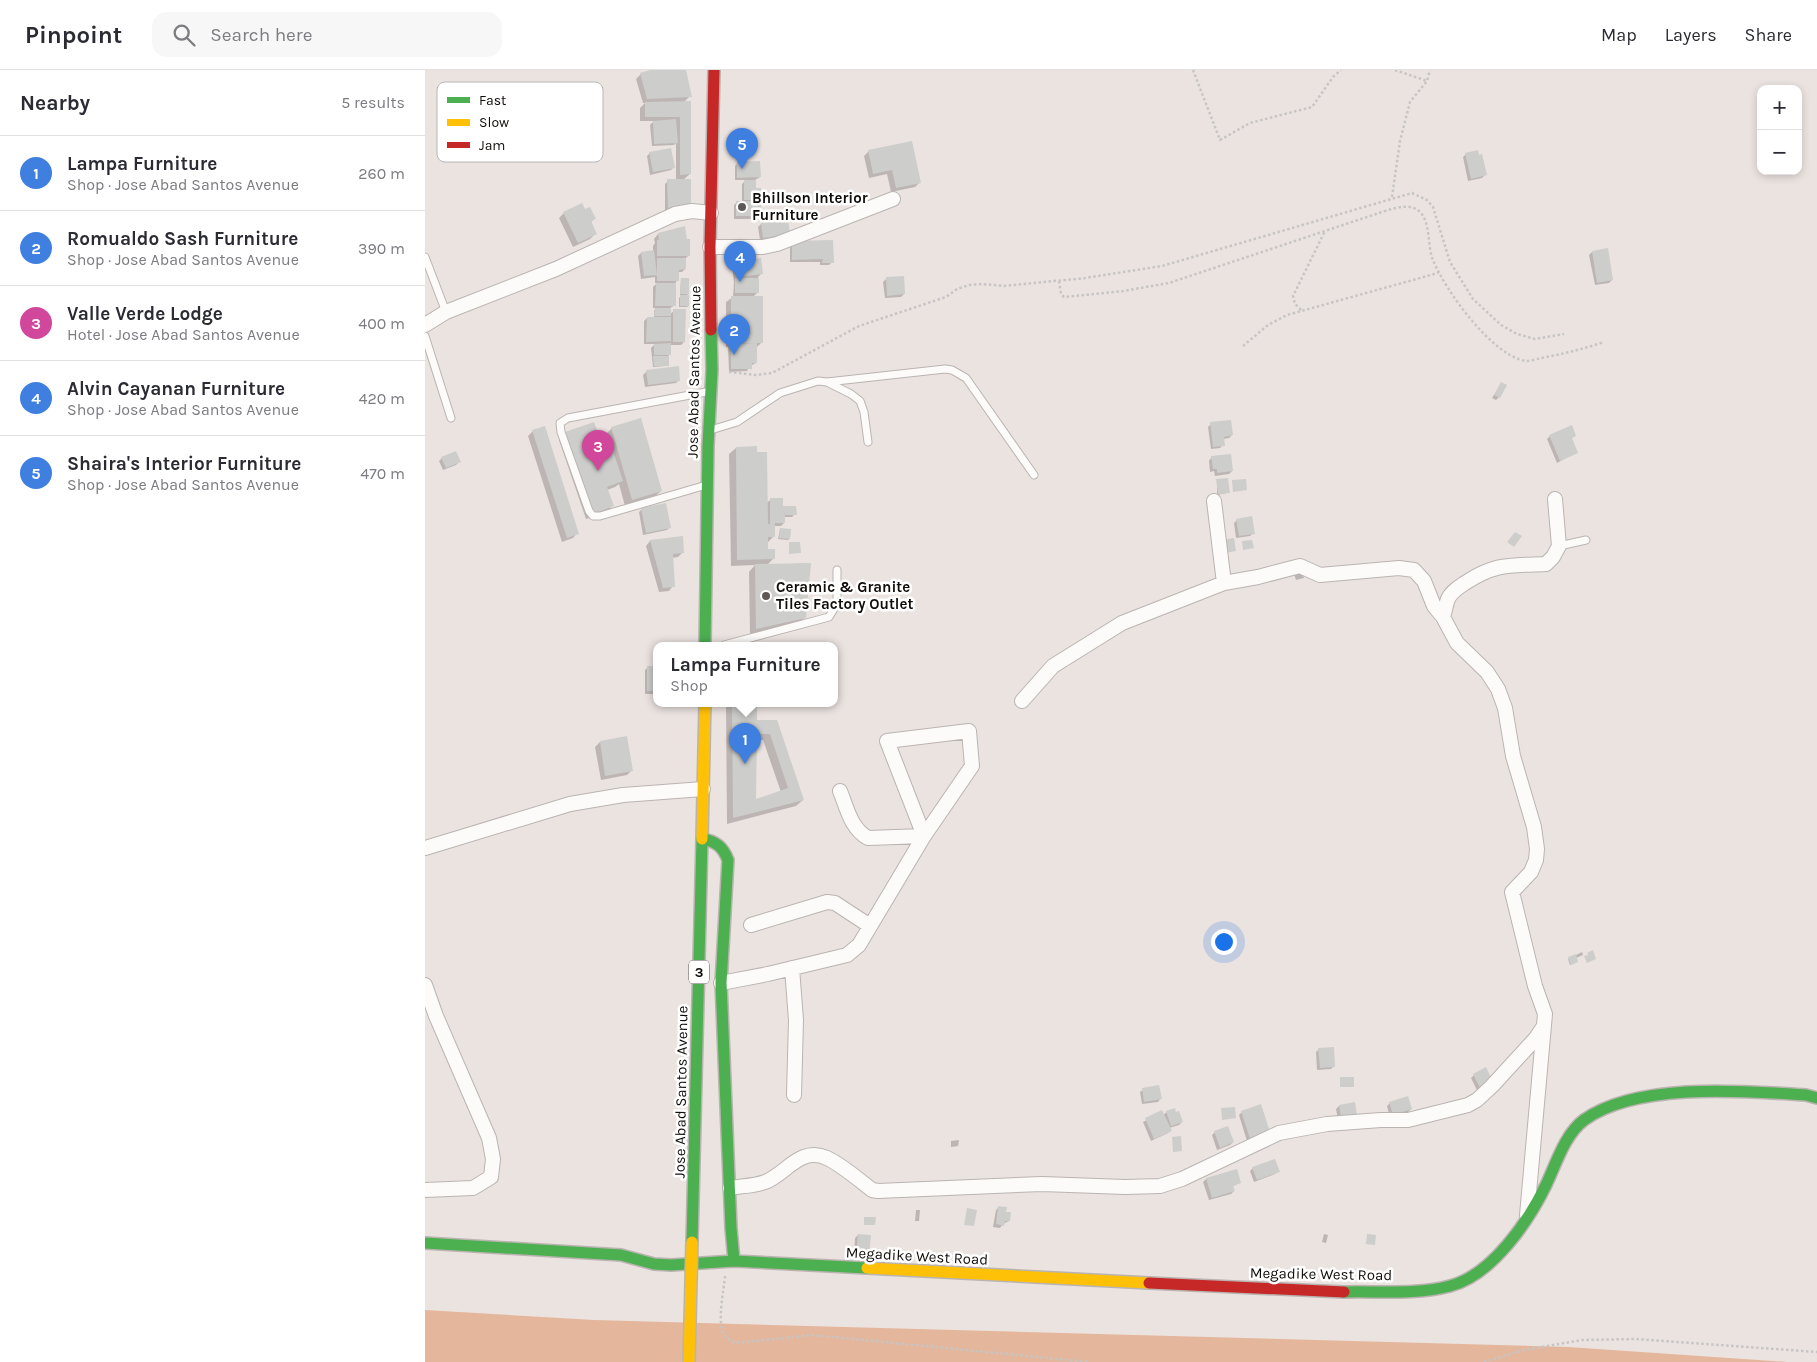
<!DOCTYPE html>
<meta charset="utf-8">
<style>
:root{--surface:#fff;--page:#f7f7f7;--text:#2b2b33;--muted:#7c7c81;--line:#e1e1e2;--accent:#111827}
body{margin:0;font-family:Karla,sans-serif;background:var(--page);color:var(--text)}
.controls{position:absolute;right:15px;top:15px;display:grid;overflow:hidden;border-radius:10px;box-shadow:0 2px 8px #0003}
.controls button{width:45px;height:45px;display:grid;place-items:center;padding:0;border:0;border-bottom:1px solid var(--line);background:var(--surface);color:var(--text);font:25px sans-serif}
.you{position:absolute;left:798px;top:871px;width:18px;height:18px;margin:-12px;border:4px solid #fff;border-radius:50%;background:#1a73e8;box-shadow:0 0 0 8px #1a73e833}
.badge{display:grid;place-items:center;width:32px;height:32px;border-radius:50%;background:var(--accent);color:#fff;font-size:16px;font-weight:700}
.pin{position:absolute;translate:-50% -41px;filter:drop-shadow(0 1px 2px #0008)}
.pin::after{content:'';position:absolute;top:26px;width:18px;height:15px;background:inherit;clip-path:polygon(0 0,100% 0,50% 100%)}
.popup{position:absolute;left:228px;top:572px;width:185px;height:65px;box-sizing:border-box;display:grid;place-content:center;border-radius:10px;background:var(--surface);filter:drop-shadow(0 1px 4px #0005);font-size:16px;white-space:nowrap;color:var(--muted)}
.popup b{font-size:19px;color:var(--text)}
.popup::after{content:'';position:absolute;left:50%;top:100%;margin-left:-10px;border:10px solid transparent;border-top-color:var(--surface)}
.list{margin:0;padding:0;list-style:none}
h2{display:flex;justify-content:space-between;align-items:center;height:65px;margin:0;padding:0 20px;font-size:21px}
h2 small{font-size:16px;font-weight:400;color:var(--muted)}
.list li{display:grid;grid-template-columns:32px 1fr auto;gap:15px;align-items:center;box-sizing:border-box;height:75px;padding:0 20px;border-top:1px solid var(--line)}
.list b{display:block;font-size:19px;white-space:nowrap}
.list p{margin:0;font-size:16px;white-space:nowrap;color:var(--muted)}
.list em{font-size:16px;font-style:normal;color:var(--muted)}
.icon{flex:none;width:28px;height:28px;fill:none;stroke:currentColor;stroke-width:2;stroke-linecap:round;stroke-linejoin:round}
.map{position:relative;flex:none;width:1392px;height:1292px;overflow:hidden}
header{display:flex;align-items:center;gap:30px;box-sizing:border-box;height:70px;padding:0 25px;background:var(--surface);border-bottom:1px solid var(--line)}
header strong{font-size:24px}
nav{display:flex;gap:28px;margin-inline-start:auto;font-size:18px}
.search{width:350px;height:45px;background:var(--page);display:flex;align-items:center;gap:12px;box-sizing:border-box;padding:0 18px;border-radius:15px;color:var(--muted);font-size:19px}
main{display:flex}
aside{flex:1;background:var(--surface)}
.map>svg:first-child{display:block}
.water{fill:#e4b69c}
.shadow{fill:#0003;fill-rule:evenodd}
.building{fill:#cdcdcb;fill-rule:evenodd}
.lines{fill:none;stroke-linecap:round;stroke-linejoin:round}
.lane-casing{stroke:#bab4b1;stroke-width:9}
.street-casing{stroke:#bab4b1;stroke-width:16}
.fast-casing{stroke:#bab4b1;stroke-width:14}
.slow-casing{stroke:#bab4b1;stroke-width:14}
.jam-casing{stroke:#bab4b1;stroke-width:14}
.path{stroke:#c7c5c4;stroke-width:2.5;stroke-dasharray:2.5 2.5;stroke-linecap:butt}
.lane{stroke:#fcfbfa;stroke-width:7}
.street{stroke:#fcfbfa;stroke-width:14}
.fast{stroke:#4caf50;stroke-width:11}
.slow{stroke:#ffc107;stroke-width:11}
.jam{stroke:#c62828;stroke-width:11}
.slow-bridge-casing{stroke:#bab4b1;stroke-width:14;stroke-linecap:butt}
.slow-bridge{stroke:#ffc107;stroke-width:11}
.poi-dot{fill:#5d5755;stroke:#fff;stroke-width:2}
.labels{text-anchor:middle;dominant-baseline:central;stroke-width:5;stroke-linejoin:round;paint-order:stroke}
.shield{fill:#fff;stroke:#585554;stroke-width:1}
.shield-label{font-size:14px;font-weight:bold;fill:#100c0a}
.poi-label{font-size:15px;font-weight:bold;fill:#100c0a;stroke:#fff;text-anchor:start}
.street-label{font-size:15px;fill:#100c0a;stroke:#fff}
.key{fill:#fff;stroke:#b7b6b6;stroke-width:1}
.key-label{font-size:14px;fill:#100c0a}
</style>
<header>
<strong>Pinpoint</strong>
<div class="search"><svg class="icon" aria-label="search" viewBox="0 0 24 24"><circle cx="10" cy="10" r="6"/><path d="M15 15l6 6"/></svg>Search here</div>
<nav><a>Map</a><a>Layers</a><a>Share</a></nav>
</header>
<main>
<aside>
<h2>Nearby<small>5 results</small></h2>
<ul class="list">
<li><span class="badge" style="background:#3f7fe0">1</span><div><b>Lampa Furniture</b><p>Shop · Jose Abad Santos Avenue</p></div><em>260 m</em></li>
<li><span class="badge" style="background:#3f7fe0">2</span><div><b>Romualdo Sash Furniture</b><p>Shop · Jose Abad Santos Avenue</p></div><em>390 m</em></li>
<li><span class="badge" style="background:#d1479c">3</span><div><b>Valle Verde Lodge</b><p>Hotel · Jose Abad Santos Avenue</p></div><em>400 m</em></li>
<li><span class="badge" style="background:#3f7fe0">4</span><div><b>Alvin Cayanan Furniture</b><p>Shop · Jose Abad Santos Avenue</p></div><em>420 m</em></li>
<li><span class="badge" style="background:#3f7fe0">5</span><div><b>Shaira's Interior Furniture</b><p>Shop · Jose Abad Santos Avenue</p></div><em>470 m</em></li>
</ul>
</aside>
<div class="map">
<svg width="1392" height="1292" viewBox="0 0 1392 1292">
<rect width="100%" height="100%" fill="#ebe3e0"/>
<path class="water" d="M0 1240 169 1250 1143 1277 1363 1292H0Z"/>
<path class="shadow" d="M229 0H260L265 26 259 32 265 104 258 110 262 142H240V114L243 111 251 110V73L249 75 227 76 225 55 229 51H215V38L220 33H218L211 9 216 4Z
M444 81 495 112 490 117 466 122 462 104 444 108 439 86Z
M225 83 249 97 246 100 225 105 222 86Z
M1041 84 1053 87 1060 105 1057 108 1043 111 1038 87Z
M313 93 335 107 330 110V119L334 125 330 128 327 132 335 146 332 149H309V135L312 132H317V114L321 110H310V96Z
M139 143 170 148 165 153 170 164 165 169 148 177 134 148Z
M336 154 360 166 335 170 333 157Z
M233 164 264 185 260 189V199L257 202H253V210L250 213V235L245 238 244 245 249 241 259 272 256 275H245V284L242 287 241 296 228 297 226 278 230 274H219V251L222 248H229V241L231 238H228V217L232 213H230V207L216 209 213 186 216 183 228 181V176L230 173 229 169Z
M368 172 407 192 404 195H395V192H365V175Z
M1167 182 1187 210 1184 213 1170 215 1164 185Z
M302 183 316 189 312 193 336 204 333 207V222L328 227 337 272 332 277 331 293 325 296 322 301 304 302 303 277H301V232L308 227 309 212 307 196 312 191 303 192Z
M256 209 263 224 260 227 263 236 262 237H254V228L257 225H255Z
M461 209 479 224 476 227 460 228 458 212Z
M221 302 254 310 251 313 220 317 218 305Z
M1076 314 1074 327 1071 330 1067 328Z
M786 354 807 365 804 368 798 369V375L795 378 786 379 783 357Z
M187 358 236 421 229 427 200 436 194 414 190 417 182 420 187 436 181 443 161 449 134 370 141 364 171 360 166 365 173 387 185 383 180 365Z
M108 361 152 463 148 468 137 472 103 366Z
M1150 365 1146 369 1152 382 1132 393 1122 369 1125 366Z
M311 378 341 434 346 429 356 438 370 444 367 447H359V453L356 456H349V466L342 473V480L349 488 342 495 380 547 373 554 325 564 324 502 330 495 306 496 304 384Z
M17 388 34 392 31 395 18 400 14 391Z
M786 388 807 401 804 404 790 406 789 401 785 402 784 391Z
M792 410 803 422 802 423 792 425Z
M217 439 245 457 242 460 218 465 214 442Z
M812 450 828 463 825 466 811 468 809 453Z
M355 459 364 469 363 470 353 469Z
M225 471 257 483 253 487 247 488 248 516 244 521 234 522 221 476Z
M877 501 879 508 871 510 869 504Z
M223 597H231V624H220V600Z
M301 633H331L330 651H352L378 730 371 736 302 754ZM330 670H338L356 722 329 730Z
M175 672 206 701 202 705 176 710 170 677Z
M1157 882 1158 885 1151 888 1152 892 1145 895 1143 889Z
M894 979 909 996 906 999 892 1000 891 982Z
M1049 1005 1067 1013 1053 1022 1046 1008Z
M718 1020 735 1029 733 1032 717 1034 715 1022Z
M965 1033 986 1039 983 1042 965 1048 962 1036Z
M929 1034 913 1050 911 1039 914 1036Z
M737 1042 738 1045 742 1042 757 1052 754 1055 744 1058 746 1060 743 1063 726 1071 718 1052Z
M817 1042 844 1062 822 1071 814 1045Z
M790 1062 808 1072 805 1075 792 1080 787 1065Z
M534 1070 533 1076 526 1077V1071Z
M828 1098 853 1101 850 1104 829 1112 825 1101Z
M811 1100 814 1113 807 1117 809 1121 806 1124 784 1130 778 1112 781 1109Z
M574 1137 580 1143 584 1151 578 1154 575 1158 568 1157 571 1140Z
M491 1140H495L494 1151H490Z
M899 1164 903 1165 901 1173 897 1172Z
M433 1165 442 1185 439 1188 429 1187 430 1168Z"/>
<path class="building" d="M225 0H261L267 27 222 29 215 3Z
M266 31V104L255 105V47H220V32Z
M251 49 253 73 229 74 228 51Z
M487 71 496 113 471 118 467 100 448 104 443 80Z
M246 78 250 98 228 102 224 82Z
M1053 80 1054 85 1057 84 1062 105 1046 109 1040 83Z
M335 91 336 107 312 108V92Z
M242 109H266V139L243 140Z
M319 110H331V118H336V125H331V130H319Z
M311 131H336V146H311Z
M157 133 160 139 165 137 171 149 166 151 172 164 153 173 138 142Z
M363 149 365 164 338 168 336 153Z
M260 156 262 169H265V186H232V170H234L233 163Z
M408 170 409 193H397L398 189 367 190V171Z
M1183 178 1188 210 1172 213 1167 181Z
M316 179 317 190 304 192 302 181Z
M229 180 232 205 219 206 216 182Z
M232 188H261V199L254 200V211H232Z
M336 188 338 204 311 207 309 192Z
M479 206 480 224 462 226 461 207Z
M256 208H264V224H255Z
M310 208H334V223H310Z
M231 213H251V236H230Z
M255 225H264V236H255Z
M306 226H338V273H306Z
M230 238H246V246H229Z
M248 239H261L260 272H248Z
M222 247H246V271L221 272Z
M246 273V285H229V274Z
M332 273V293H327V299H306V274Z
M228 286H244V296H229Z
M254 296 255 311 223 315 221 300Z
M1076 312 1082 315 1075 328 1069 325Z
M216 348 237 421 207 430 186 357Z
M806 350 808 365 799 367 800 376 788 377 785 352Z
M169 352 172 360 166 363 174 386 188 381 198 411 182 417 189 436 168 444 140 362Z
M1147 355 1151 366 1147 368 1153 383 1135 391 1124 365Z
M120 356 154 464 142 468 107 360Z
M332 376V382H342L343 454H345V428H358V436H371L372 445H360V453H350V467H343V479H350V489L312 490 311 377Z
M31 381 36 392 21 398 16 387Z
M806 384 808 401 792 403V399H788L786 386Z
M803 408 805 423 793 424 791 409Z
M821 409 822 420 808 422 807 410Z
M241 433 246 458 221 463 216 438Z
M827 446 830 464 814 466 811 449Z
M355 458 366 459 365 469 354 468Z
M1090 462 1097 466 1089 477 1082 472Z
M258 466 259 483 248 484 250 517 238 518 225 470Z
M809 468 811 481 800 483 797 470Z
M827 470 829 478 818 480 817 471Z
M364 472H375L376 483 364 484Z
M386 493 381 548 331 559 330 494Z
M222 596H231V621H222Z
M307 633H332V650H352L379 730 308 748ZM332 664H345L363 718 331 729Z
M202 666 208 701 180 706 175 671Z
M1168 880 1171 889 1162 893 1159 886 1163 885 1162 883Z
M1151 884 1153 892 1146 895 1143 887Z
M909 977 910 997 895 998 893 978Z
M1061 997 1069 1014 1056 1020 1048 1004Z
M915 1007H929V1017H915Z
M734 1015 737 1029 719 1032 717 1018Z
M983 1026 987 1039 968 1045 964 1032Z
M930 1032 932 1045 916 1048 914 1035Z
M836 1034 845 1062 825 1069 816 1041Z
M810 1037 811 1048 797 1050 796 1038Z
M750 1038 751 1042 754 1041 758 1052 746 1056 741 1041Z
M737 1040 747 1061 729 1069 720 1048Z
M803 1056 809 1072 795 1078 789 1061Z
M756 1066 757 1081 748 1082 747 1067Z
M850 1089 855 1102 832 1110 827 1097Z
M812 1099 816 1113 808 1116 810 1121 787 1128 781 1108Z
M573 1136 582 1137 581 1142H586L585 1151H580L579 1156 571 1154Z
M542 1138 552 1140 549 1156 539 1155Z
M439 1147H451L450 1155H439Z
M433 1164 446 1165 444 1186 431 1185Z
M942 1164 951 1165 950 1175 941 1174Z"/>
<g class="lines">
<defs>
<path id="lane" d="M0 187 21 242
M0 266 26 348
M402 312 520 299 527 300 541 308 609 405
M289 359 312 352 355 323 393 311 402 312 426 324 435 331 439 342 443 372
M278 416 175 446H168L164 441 136 362 135 353 143 348 281 322
M1134 476 1161 470
M299 575 404 547 412 534V500"/>
<path id="street" d="M285 177H338L352 174 468 129
M0 255 21 242 131 199 250 144 267 141 286 143
M789 431 799 513
M1018 547C1020 541 1021 534 1023 529 1026 522 1034 517 1040 513 1072 492 1086 496 1121 494L1128 487 1134 476 1130 429
M597 631 628 596 697 553 799 513 833 507 875 496 895 505 974 498 989 500 999 511 1009 536 1018 547 1032 573 1062 602 1073 619 1080 638 1088 686 1109 757 1112 779 1111 790 1106 802 1087 822 1110 916 1120 944 1102 1145
M0 778 145 734 198 725 278 719
M326 855 402 832 410 833 445 856
M367 898 371 950 369 1025
M296 913 343 904 422 885 434 875 499 766 547 696 544 661 462 671 499 766 443 768C426 759 422 738 415 721
M0 915 11 946 64 1068 68 1089 66 1107 48 1118 0 1120
M305 1118C316 1116 329 1116 340 1112 361 1104 375 1076 402 1088 417 1095 434 1110 447 1120L453 1121 617 1114 700 1117 735 1116 757 1109 854 1063 902 1054 956 1050H983L1043 1035 1052 1030 1067 1016 1111 968 1119 956"/>
<path id="fast" d="M280 575 283 376 287 300 286 260
M277 769C291 771 298 777 303 790L296 913 306 1158 309 1191
M267 1172 277 769
M0 1173 196 1185 229 1194 246 1195 309 1191 442 1198
M919 1222C953 1221 991 1225 1025 1216 1067 1205 1103 1152 1121 1115 1131 1094 1140 1064 1159 1050 1212 1012 1319 1021 1381 1025L1392 1028"/>
<path id="slow" d="M277 769 280 633
M442 1198 724 1213"/>
<path id="jam" d="M286 260 285 177 289 0
M724 1213 919 1222"/>
</defs>
<use href="#lane" class="lane-casing"/>
<use href="#street" class="street-casing"/>
<use href="#fast" class="fast-casing"/>
<use href="#slow" class="slow-casing"/>
<use href="#jam" class="jam-casing"/>
<path class="path" d="M768 0 795 70 825 53 887 37 908 7 916 0
M970 0 1002 11
M967 127 975 71 985 32 1002 11 1005 0
M634 211 636 224 639 227 698 221 744 213 951 144C964 140 984 131 995 142 1006 153 1002 176 1008 190 1020 220 1067 286 1101 291 1106 291 1112 289 1116 288 1138 284 1158 279 1179 272
M876 240 870 234 868 226 900 161
M818 276 843 255 862 245 1013 203
M304 302 331 305 347 303 434 256 521 227 532 219 544 215 557 214 579 216 660 208 737 196 987 123 1002 130 1008 137 1025 192 1048 229 1076 255 1092 264 1110 269 1139 264
M300 1206C299 1220 291 1254 300 1266 302 1269 307 1271 310 1273L387 1265 664 1292
M1059 1292 1099 1280 1157 1270 1211 1269 1392 1282"/>
<use href="#lane" class="lane"/>
<use href="#street" class="street"/>
<use href="#fast" class="fast"/>
<use href="#slow" class="slow"/>
<use href="#jam" class="jam"/>
<defs>
<path id="slow-bridge" d="M264 1292 267 1172"/>
</defs>
<use href="#slow-bridge" class="slow-bridge-casing"/>
<use href="#slow-bridge" class="slow-bridge"/>
</g>
<g class="poi-dot">
<circle cx="317" cy="137" r="5"/>
<circle cx="341" cy="526" r="5"/>
</g>
<g class="labels">
<rect class="shield" x="264" y="890.5" width="20" height="23" rx="4"/>
<g class="shield-label">
<text x="274" y="902">3</text>
</g>
<g class="poi-label">
<text x="327" y="128">Bhillson Interior<tspan x="327" dy="17">Furniture</tspan></text>
<text x="351" y="517">Ceramic &amp; Granite<tspan x="351" dy="17">Tiles Factory Outlet</tspan></text>
</g>
<g class="street-label">
<text transform="translate(269 302) rotate(-89)">Jose Abad Santos Avenue</text>
<text transform="translate(256 1022) rotate(-89)">Jose Abad Santos Avenue</text>
<text transform="translate(492 1186) rotate(3)">Megadike West Road</text>
<text transform="translate(896 1204) rotate(1)">Megadike West Road</text>
</g>
</g>
<rect x="12" y="12" width="166" height="80" rx="8" class="key"/>
<rect x="22" y="27" width="23" height="6" fill="#4caf50"/>
<rect x="22" y="49" width="23" height="7" fill="#ffc107"/>
<rect x="22" y="72" width="23" height="6" fill="#c62828"/>
<g class="key-label">
<text x="54" y="35">Fast</text>
<text x="54" y="57">Slow</text>
<text x="54" y="80">Jam</text>
</g>
</svg>
<div class="controls">
<button>+</button>
<button>−</button>
</div>
<div class="you"></div>
<div class="pin badge" style="left:320px;top:694px;background:#3f7fe0">1</div>
<div class="popup"><b>Lampa Furniture</b>Shop</div>
<div class="pin badge" style="left:309px;top:285px;background:#3f7fe0">2</div>
<div class="pin badge" style="left:173px;top:401px;background:#d1479c">3</div>
<div class="pin badge" style="left:315px;top:212px;background:#3f7fe0">4</div>
<div class="pin badge" style="left:317px;top:99px;background:#3f7fe0">5</div>
</div>
</main>
